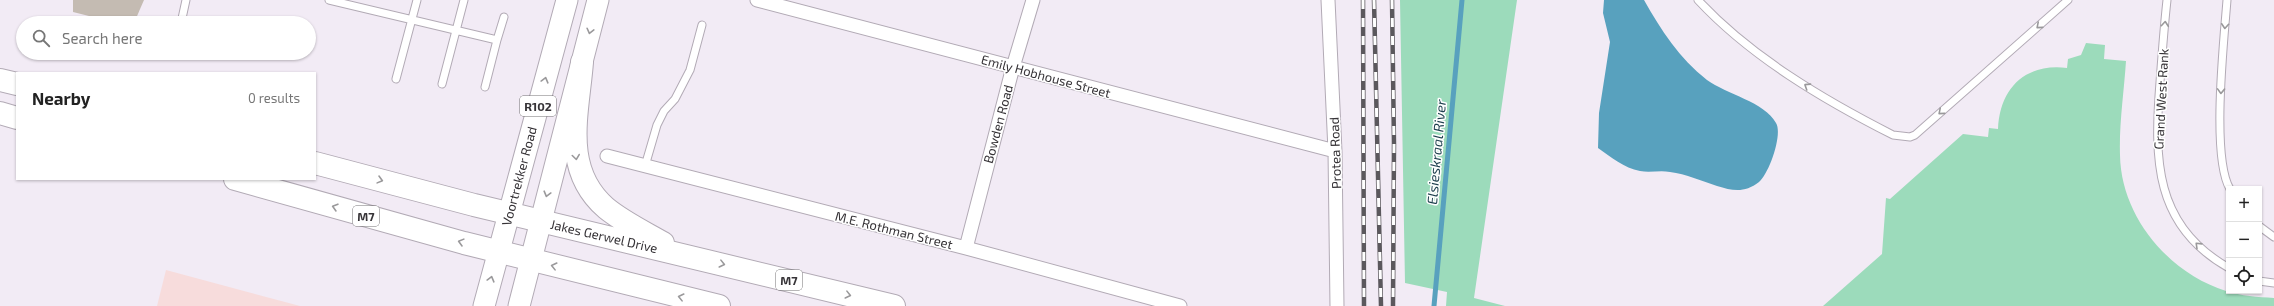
<!DOCTYPE html>
<meta charset="utf-8">
<style>
:root{--surface:#fff;--page:#f6f6f6;--text:#222;--muted:#767676;--line:#e0e0e0}
body{margin:0;font-family:"Exo 2",sans-serif;background:var(--page);color:var(--text)}
.controls{position:absolute;right:12px;bottom:12px;display:grid;overflow:hidden;border-radius:0px;box-shadow:0 1px 3px #0004}
.controls button{width:36px;height:36px;display:grid;place-items:center;padding:0;border:0;border-bottom:1px solid var(--line);background:var(--surface);color:var(--text);font:20px sans-serif}
.list{margin:0;padding:0;list-style:none}
h2{display:flex;justify-content:space-between;align-items:center;height:52px;margin:0;padding:0 16px;font-size:17px}
h2 small{font-size:13px;font-weight:400;color:var(--muted)}
.icon{flex:none;width:22px;height:22px;fill:none;stroke:currentColor;stroke-width:2;stroke-linecap:round;stroke-linejoin:round}
.map{position:relative;flex:none;width:2274px;height:306px;overflow:hidden}
.search{position:absolute;background:var(--surface);box-shadow:0 1px 3px #0004;left:16px;top:16px;width:300px;height:44px;display:flex;align-items:center;gap:10px;box-sizing:border-box;padding:0 14px;border-radius:22px;color:var(--muted);font-size:15px}
.panel{position:absolute;background:var(--surface);box-shadow:0 1px 3px #0004;left:16px;top:72px;width:300px;height:108px;border-radius:0px}
.map>svg:first-child{display:block}
.industrial{fill:#f7dcdc}
.green{fill:#9cdbbb}
.water{fill:#58a1be}
.lines{fill:none;stroke-linecap:round;stroke-linejoin:round}
.stream{stroke:#58a1be;stroke-width:5}
.building{fill:#c4bbb2}
.lane-casing{stroke:#b2aab5;stroke-width:9}
.street-casing{stroke:#b2aab5;stroke-width:15}
.primary-casing{stroke:#b2aab5;stroke-width:23}
.highway-casing{stroke:#b2aab5;stroke-width:24}
.lane{stroke:#fff;stroke-width:7}
.street{stroke:#fff;stroke-width:13}
.primary{stroke:#fff;stroke-width:21}
.highway{stroke:#fff;stroke-width:22}
.rail-casing{stroke:#5b585d;stroke-width:4.5}
.rail{stroke:#fff;stroke-width:3;stroke-dasharray:9;stroke-linecap:butt}
.oneway{stroke:#9a999b}
.labels{text-anchor:middle;dominant-baseline:central;stroke-width:3;stroke-linejoin:round;paint-order:stroke}
.shield{fill:#fff;stroke:#727073;stroke-width:1}
.shield-label{font-size:12px;font-weight:bold;fill:#363337}
.street-label{font-size:13px;fill:#363337;stroke:#fff}
.water-label{font-size:14px;font-style:italic;fill:#1d3f4d;stroke:#fff}
</style>
<div class="map">
<svg width="2274" height="306" viewBox="0 0 2274 306">
<rect width="100%" height="100%" fill="#f2ebf5"/>
<path class="industrial" d="M166 270 300 306H157Z"/>
<path class="green" d="M1400 0H1517L1474 298 1505 306H1446L1447 292 1405 283Z
M2086 43 2105 45 2104 59 2126 61C2124 92 2119 124 2120 155 2121 217 2169 273 2226 291 2241 296 2258 297 2274 298V306H1823L1882 254 1886 198 1890 199 1963 134 1988 137 1989 128 1998 129C2000 87 2026 63 2067 68L2068 59 2081 55Z"/>
<path class="water" d="M1604 0H1644C1661 30 1679 58 1707 80 1726 94 1765 102 1776 123 1783 134 1769 174 1759 182 1745 193 1733 191 1717 186 1702 181 1686 174 1670 172 1660 170 1650 173 1640 171 1624 168 1611 157 1598 148L1599 113 1610 42 1603 13Z"/>
<g class="lines">
<path class="stream" d="M1434 306 1462 0"/>
</g>
<path class="building" d="M73 0H144L134 23H117L73 12Z"/>
<g class="lines">
<defs>
<path id="lane" d="M329 0 497 40 485 87
M1698 0C1751 57 1824 100 1893 135L1910 137 1915 135 2068 0
M2167 0C2164 27 2162 55 2160 82 2154 159 2154 226 2229 268
M2227 0C2224 40 2211 157 2230 189
M181 23 186 0
M497 40 504 17
M396 79 417 0
M442 84 464 0
M645 166 657 125 664 111 675 99 690 70 702 25
M2259 226 2274 237
M2259 281 2274 283"/>
<path id="street" d="M757 0 1335 151
M1328 0 1335 151 1337 306
M607 156 966 248 1180 306
M966 248 1013 67 1033 0"/>
<path id="primary" d="M484 306 567 0
M519 306 598 0"/>
<path id="highway" d="M582 62C578 114 561 169 606 208 623 222 644 232 663 243
M0 80 17 84
M0 113 17 118
M315 163 474 205 894 306
M235 179 464 243 719 306"/>
</defs>
<use href="#lane" class="lane-casing"/>
<use href="#street" class="street-casing"/>
<use href="#primary" class="primary-casing"/>
<use href="#highway" class="highway-casing"/>
<use href="#lane" class="lane"/>
<use href="#street" class="street"/>
<use href="#primary" class="primary"/>
<use href="#highway" class="highway"/>
<defs>
<path id="rail" d="M1363 0 1364 306
M1374 0 1381 306
M1392 0 1394 144 1393 306"/>
</defs>
<use href="#rail" class="rail-casing"/>
<use href="#rail" class="rail"/>
</g>
<defs><path id="oneway-chevron" d="M-2-3.5L2.5 0L-2 3.5" fill="none" stroke-width="1.6" stroke-linecap="round" stroke-linejoin="round"/></defs>
<g class="oneway">
<use href="#oneway-chevron" transform="translate(2165 24) rotate(-85)"/>
<use href="#oneway-chevron" transform="translate(2039 26) rotate(139)"/>
<use href="#oneway-chevron" transform="translate(2225 26) rotate(94)"/>
<use href="#oneway-chevron" transform="translate(590 31) rotate(104)"/>
<use href="#oneway-chevron" transform="translate(545 80) rotate(-75)"/>
<use href="#oneway-chevron" transform="translate(1807 86) rotate(-147)"/>
<use href="#oneway-chevron" transform="translate(2221 91) rotate(92)"/>
<use href="#oneway-chevron" transform="translate(1941 112) rotate(139)"/>
<use href="#oneway-chevron" transform="translate(576 157) rotate(82)"/>
<use href="#oneway-chevron" transform="translate(380 180) rotate(15)"/>
<use href="#oneway-chevron" transform="translate(547 194) rotate(105)"/>
<use href="#oneway-chevron" transform="translate(335 207) rotate(-164)"/>
<use href="#oneway-chevron" transform="translate(461 242) rotate(-165)"/>
<use href="#oneway-chevron" transform="translate(2198 245) rotate(-136)"/>
<use href="#oneway-chevron" transform="translate(722 264) rotate(14)"/>
<use href="#oneway-chevron" transform="translate(554 266) rotate(-166)"/>
<use href="#oneway-chevron" transform="translate(491 279) rotate(-75)"/>
<use href="#oneway-chevron" transform="translate(848 295) rotate(14)"/>
<use href="#oneway-chevron" transform="translate(681 297) rotate(-166)"/>
</g>
<g class="labels">
<g class="shield">
<rect x="520" y="96" width="36" height="20" rx="3"/>
<rect x="353" y="206" width="26" height="20" rx="3"/>
<rect x="776" y="270" width="26" height="20" rx="3"/>
</g>
<g class="shield-label">
<text x="538" y="106">R102</text>
<text x="366" y="216">M7</text>
<text x="789" y="280">M7</text>
</g>
<g class="street-label">
<text transform="translate(1046 76) rotate(15)">Emily Hobhouse Street</text>
<text transform="translate(2161 99) rotate(-87)">Grand West Rank</text>
<text transform="translate(998 124) rotate(-75)">Bowden Road</text>
<text transform="translate(1335 153) rotate(-92)">Protea Road</text>
<text transform="translate(519 176) rotate(-75)">Voortrekker Road</text>
<text transform="translate(894 230) rotate(14)">M.E. Rothman Street</text>
<text transform="translate(604 236) rotate(13)">Jakes Gerwel Drive</text>
</g>
<g class="water-label">
<text transform="translate(1436 152) rotate(-85)">Elsieskraal River</text>
</g>
</g>
</svg>
<div class="controls">
<button>+</button>
<button>−</button>
<button><svg class="icon" aria-label="locate" viewBox="0 0 24 24"><circle cx="12" cy="12" r="6"/><path d="M12 2v4M12 18v4M2 12h4M18 12h4"/></svg></button>
</div>
<div class="search"><svg class="icon" aria-label="search" viewBox="0 0 24 24"><circle cx="10" cy="10" r="6"/><path d="M15 15l6 6"/></svg>Search here</div>
<section class="panel">
<h2>Nearby<small>0 results</small></h2>
<ul class="list">
</ul>
</section>
</div>
